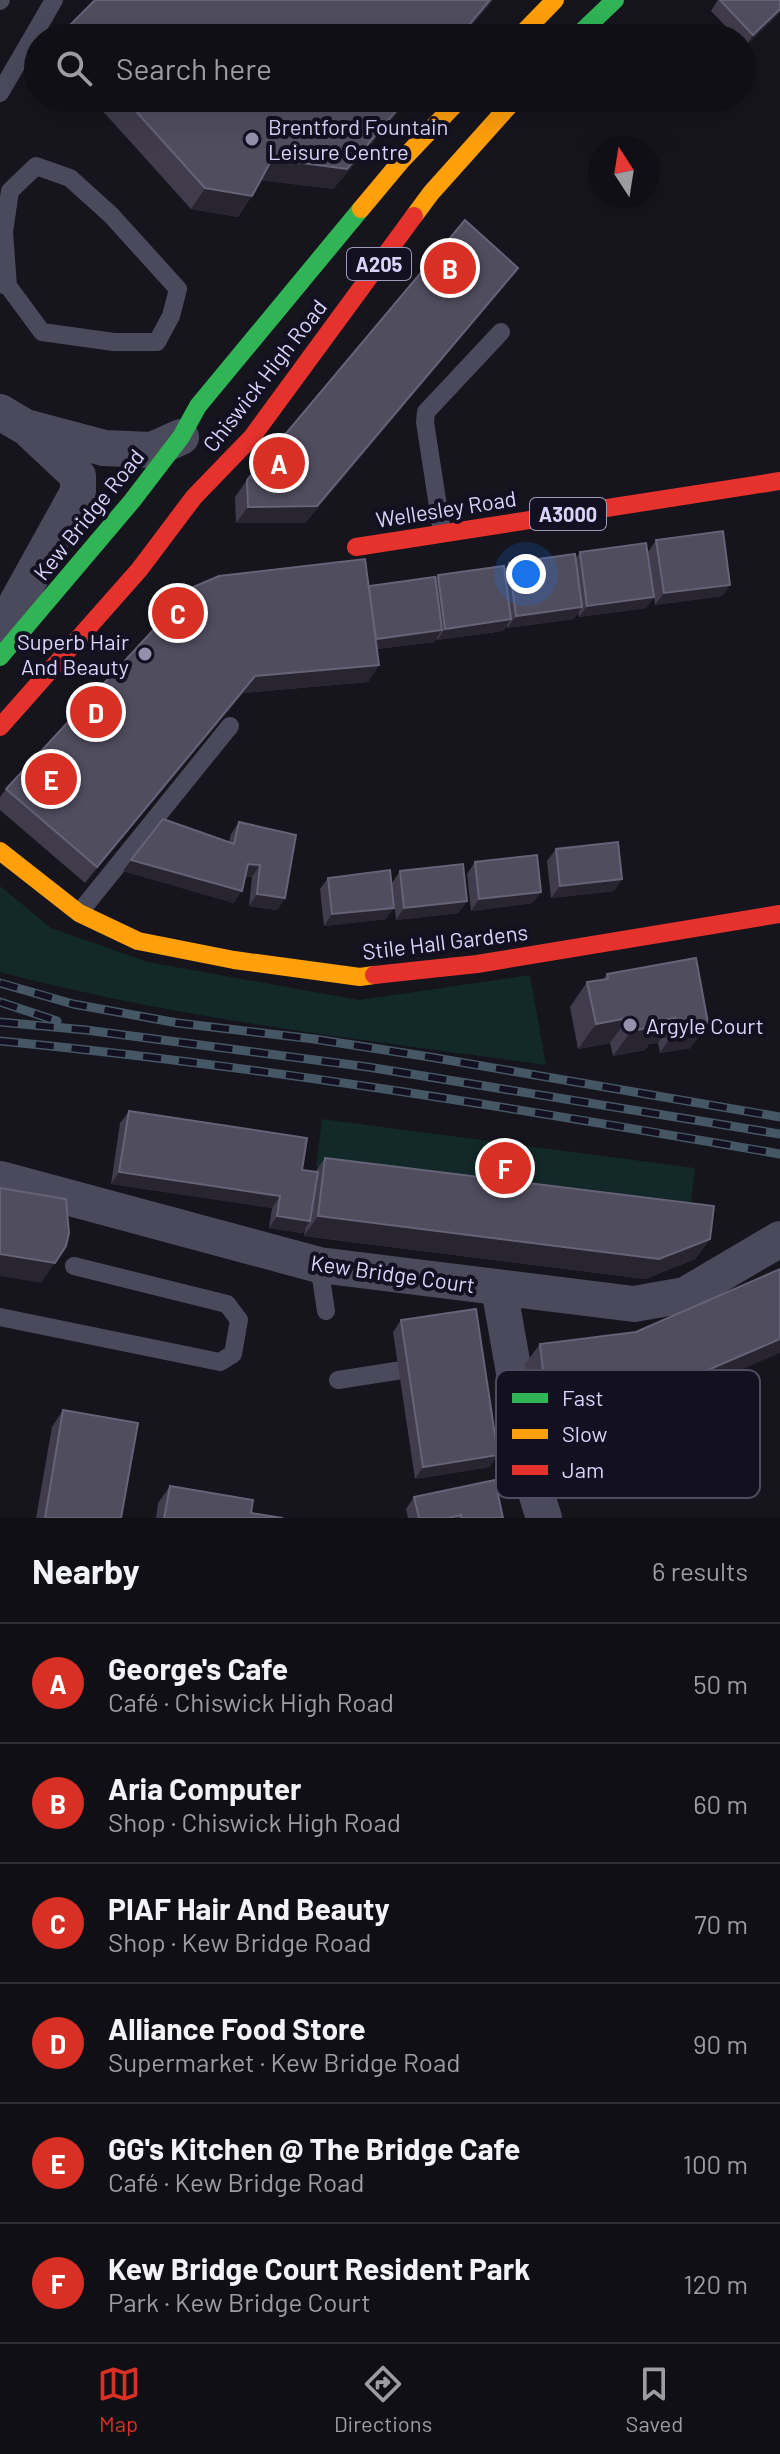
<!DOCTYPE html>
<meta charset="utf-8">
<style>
:root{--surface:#100f16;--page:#1e1d23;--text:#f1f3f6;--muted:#9c9ca1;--line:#302f35;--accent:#d93025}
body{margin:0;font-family:Barlow,sans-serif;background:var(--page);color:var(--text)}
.compass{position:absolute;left:588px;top:136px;width:72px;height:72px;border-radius:50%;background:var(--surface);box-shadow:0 8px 32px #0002;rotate:348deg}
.you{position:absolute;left:526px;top:574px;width:28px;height:28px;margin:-20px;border:6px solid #fff;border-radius:50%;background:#1a73e8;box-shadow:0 0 0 12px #1a73e833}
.badge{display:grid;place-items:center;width:52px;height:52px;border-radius:50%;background:var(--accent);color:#fff;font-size:26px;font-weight:700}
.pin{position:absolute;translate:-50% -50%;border:4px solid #fff;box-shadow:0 2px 8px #0006}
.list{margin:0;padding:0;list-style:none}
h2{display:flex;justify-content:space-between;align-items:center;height:104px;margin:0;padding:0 32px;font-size:34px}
h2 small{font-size:26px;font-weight:400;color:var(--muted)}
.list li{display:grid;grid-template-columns:52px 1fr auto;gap:24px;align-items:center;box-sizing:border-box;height:120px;padding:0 32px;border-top:2px solid var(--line)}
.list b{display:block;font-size:30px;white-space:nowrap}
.list p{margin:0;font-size:26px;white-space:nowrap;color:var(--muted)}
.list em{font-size:26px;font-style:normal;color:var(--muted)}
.icon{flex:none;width:44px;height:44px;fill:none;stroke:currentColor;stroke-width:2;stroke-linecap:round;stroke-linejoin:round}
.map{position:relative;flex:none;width:780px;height:1518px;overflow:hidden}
.search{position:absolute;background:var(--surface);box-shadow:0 8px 32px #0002;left:24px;right:24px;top:24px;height:88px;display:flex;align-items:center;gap:20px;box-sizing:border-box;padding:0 28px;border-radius:44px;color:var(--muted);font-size:30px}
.sheet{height:824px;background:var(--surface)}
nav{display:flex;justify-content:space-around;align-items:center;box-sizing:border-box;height:112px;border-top:2px solid var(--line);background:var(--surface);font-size:22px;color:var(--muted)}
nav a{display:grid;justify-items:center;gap:4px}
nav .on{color:var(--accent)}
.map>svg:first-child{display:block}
.green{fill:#132829}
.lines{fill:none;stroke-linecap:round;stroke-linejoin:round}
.lane{stroke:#4b4a5d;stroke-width:18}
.street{stroke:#4b4a5d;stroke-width:36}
.fast{stroke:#30b455;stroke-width:18}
.slow{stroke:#ff9f0a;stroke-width:18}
.jam{stroke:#e5322d;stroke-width:18}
.rail-casing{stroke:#455664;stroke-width:9}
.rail{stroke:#131021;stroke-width:6;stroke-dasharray:18;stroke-linecap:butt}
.wall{fill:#403c4c}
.shaded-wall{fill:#282531}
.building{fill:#504d5f;stroke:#666277;stroke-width:2}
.poi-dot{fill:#9591ad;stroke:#131021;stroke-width:3}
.labels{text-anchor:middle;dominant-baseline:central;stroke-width:8;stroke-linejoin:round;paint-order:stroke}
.shield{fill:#131021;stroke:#9e99ba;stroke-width:2}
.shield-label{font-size:20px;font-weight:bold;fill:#dad4fb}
.poi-label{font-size:22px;fill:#dad4fb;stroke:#131021;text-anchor:start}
.street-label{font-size:22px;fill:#dad4fb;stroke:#131021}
.key{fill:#131021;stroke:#4f4b62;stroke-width:2}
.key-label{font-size:22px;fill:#dad4fb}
</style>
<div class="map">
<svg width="780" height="1518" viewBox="0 0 780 1518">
<rect width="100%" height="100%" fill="#16141d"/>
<path class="green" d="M0 886 51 928 148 962 359 1000 530 975 546 1065C364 1040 178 1019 0 972Z
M322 1119 695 1168 689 1216 316 1167Z"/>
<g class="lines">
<path class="lane" d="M0 1 1 0
M0 93 54 0
M0 284 8 286 42 332 114 342H157L171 316 178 289 111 215 70 178 36 166 10 191 4 232 8 286
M442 532 425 422 426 412 501 332
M79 913 230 726
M319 1265 326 1311
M0 1317 220 1362 233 1354 239 1320 227 1304 74 1266
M338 1380 402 1370"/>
<path class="street" d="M0 412 27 428 78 476V492L0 633
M29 428 104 448 152 450 181 437
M0 1179 319 1265 634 1304 685 1295 780 1239
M499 1288 529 1457
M537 1496 544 1518"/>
<path class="fast" d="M575 38 615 0
M0 657 132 501 181 437 198 406 361 209"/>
<path class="slow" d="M518 38 555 0
M361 209 402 160 461 98
M414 216 431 193 516 98
M0 851 79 913 138 941 234 960 360 977 374 975"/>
<path class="jam" d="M356 547 780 481
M0 727 139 570 194 497 252 437 414 216
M374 975 477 964 780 914"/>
<defs>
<path id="rail" d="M0 983 73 1004 178 1023 314 1039 430 1057 780 1117
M0 1002 57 1021
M0 1022 86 1030 368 1067 780 1134
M0 1041C262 1066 521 1109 780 1154"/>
</defs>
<use href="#rail" class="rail-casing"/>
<use href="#rail" class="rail"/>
</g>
<path class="wall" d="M493 0 461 38H59L64 31Z
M718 0H780L745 47 742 44V38H737L711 11Z
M91 98H410L333 189 261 180 238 217 191 209Z
M506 284 305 523H236L235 497 247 480Z
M656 540 730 585 722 596 655 605 648 552Z
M580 552 654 597 646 608 579 617 578 612 574 619 507 628V626L503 631 437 640V638L434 642 377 649 379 665 368 682 243 693 85 883 0 810V797L6 789 369 586 435 578 438 575 505 569 509 563 576 558Z
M239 822 285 898 277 910 249 906 252 877 245 876 234 903 123 871 229 842 231 834Z
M556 849 622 879 614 891 551 898 547 861Z
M475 862 533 903 471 911 467 874Z
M400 871 467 901 458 913 396 920 392 883Z
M328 878 386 919 324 926 320 889Z
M696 958 691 1048 660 1053 658 1043 649 1044 645 1050 613 1056 610 1043 578 1049 570 1007 587 982 603 980 607 974Z
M129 1111 302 1170 315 1172 325 1158 710 1239 695 1259 645 1279 304 1236 305 1229 302 1233 269 1228 272 1208 111 1184 120 1123Z
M401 1320 490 1467 415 1479 393 1332Z
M540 1344 638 1414 533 1427 525 1364Z
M63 1410 121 1518H36L52 1427Z
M170 1486 251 1513 283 1518H156L158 1503Z
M414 1497 503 1518H408L406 1509Z"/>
<path class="shaded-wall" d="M490 0H493L461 38H458Z
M780 9V13L745 47 753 35Z
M407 98H410L333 189 258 180 272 159Z
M205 188 252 196 238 217 191 209Z
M518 268 506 284 305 523H236L248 507Z
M730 585 722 596 655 605 664 593Z
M654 597 646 608 579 617 587 606Z
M582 607 574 619 507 628 516 616Z
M511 619 503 631 437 640 445 629Z
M442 630 434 642 368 650 376 639Z
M379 665 368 682 243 693 85 883 97 867 255 676Z
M131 860 242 891 234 903 123 871Z
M248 864 260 865 252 877 239 876Z
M622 879 614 891 551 898 560 886Z
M541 892 533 903 471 911 479 899Z
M257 894 285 898 277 910 249 906Z
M467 901 458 913 396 920 404 908Z
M394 908 386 919 324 926 332 914Z
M628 1018 610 1043 578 1049 596 1024Z
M675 1018 658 1043 649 1044 645 1050 613 1056 631 1031 661 1020Z
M708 1023 691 1048 660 1053 677 1028Z
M119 1172 280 1196 272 1208 111 1184Z
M277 1216 310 1221 302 1233 269 1228Z
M318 1216 710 1239 695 1259 645 1279 304 1236Z
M0 1254 55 1263 41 1283 0 1276Z
M780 1339V1353L638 1414 533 1427 547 1407Z
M498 1455 490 1467 415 1479 423 1467Z"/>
<path class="building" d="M95 0H490L458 38H70L64 31Z
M720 0H780V9L753 35Z
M124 98H407L347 169 272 159 252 196 205 188Z
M465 220 518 268 317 506 248 507 247 480Z
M723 531 730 585 664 593 656 540Z
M646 543 654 597 587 606 580 552Z
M575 554 582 607 516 616 509 563Z
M365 559 379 665 255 676 97 867 6 789 193 587 219 576Z
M504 566 511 619 445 629 438 575Z
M435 577 442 630 376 639 369 586Z
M163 819 234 844 239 822 296 835 285 898 257 894 260 865 248 864 242 891 131 860Z
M618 842 622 879 560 886 556 849Z
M537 855 541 892 479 899 475 862Z
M463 864 467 901 404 908 400 871Z
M390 870 394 908 332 914 328 878Z
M696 958 708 1023 677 1028 675 1018 661 1020 662 1025 631 1031 628 1018 596 1024 587 982 608 979 607 974Z
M129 1111 307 1138 302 1170 318 1172 310 1221 277 1216 280 1196 119 1172Z
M325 1158 714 1206 710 1239 659 1259 318 1216Z
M0 1188 66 1199 69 1233 66 1246 55 1263 0 1254Z
M780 1269V1339L652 1394 547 1407 540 1344 636 1332Z
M476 1309 498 1455 423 1467 401 1320Z
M63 1410 138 1423 121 1518H45Z
M495 1480 503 1518H461V1515L448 1518H419L414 1497Z
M170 1486 253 1500 251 1513 283 1518H164Z"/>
<g class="poi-dot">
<circle cx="252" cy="139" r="8"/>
<circle cx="145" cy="654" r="8"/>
<circle cx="630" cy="1025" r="8"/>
</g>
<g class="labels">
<g class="shield">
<rect x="347" y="248" width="64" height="32" rx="6"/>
<rect x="530" y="498" width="76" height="32" rx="6"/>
</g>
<g class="shield-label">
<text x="379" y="264">A205</text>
<text x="568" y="514">A3000</text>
</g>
<g class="poi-label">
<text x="268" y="126">Brentford Fountain<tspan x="268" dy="25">Leisure Centre</tspan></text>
<text x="129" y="641" text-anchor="end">Superb Hair<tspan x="129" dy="25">And Beauty</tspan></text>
<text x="646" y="1025">Argyle Court</text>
</g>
<g class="street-label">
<text transform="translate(264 375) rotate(-52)">Chiswick High Road</text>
<text transform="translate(446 508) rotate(-9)">Wellesley Road</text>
<text transform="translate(88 514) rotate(-51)">Kew Bridge Road</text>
<text transform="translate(445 941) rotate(-7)">Stile Hall Gardens</text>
<text transform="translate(393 1273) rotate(8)">Kew Bridge Court</text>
</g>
</g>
<rect x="496" y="1370" width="264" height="128" rx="12" class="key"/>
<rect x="512" y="1393" width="36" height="10" fill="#30b455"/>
<rect x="512" y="1429" width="36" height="10" fill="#ff9f0a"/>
<rect x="512" y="1465" width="36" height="10" fill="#e5322d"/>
<g class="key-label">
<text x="562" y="1406">Fast</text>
<text x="562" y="1442">Slow</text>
<text x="562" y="1478">Jam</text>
</g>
</svg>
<svg class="compass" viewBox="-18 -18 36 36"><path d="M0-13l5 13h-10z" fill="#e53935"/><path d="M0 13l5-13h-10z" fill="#9c9ca1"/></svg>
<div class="you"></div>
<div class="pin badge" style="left:279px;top:463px">A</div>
<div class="pin badge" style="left:450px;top:268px">B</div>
<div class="pin badge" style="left:178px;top:613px">C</div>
<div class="pin badge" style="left:96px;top:712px">D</div>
<div class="pin badge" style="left:51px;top:779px">E</div>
<div class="pin badge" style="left:505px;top:1168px">F</div>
<div class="search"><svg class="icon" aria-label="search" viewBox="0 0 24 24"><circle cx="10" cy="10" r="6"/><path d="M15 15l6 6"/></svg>Search here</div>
</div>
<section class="sheet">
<h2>Nearby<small>6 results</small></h2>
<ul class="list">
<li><span class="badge">A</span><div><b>George's Cafe</b><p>Café · Chiswick High Road</p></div><em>50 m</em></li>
<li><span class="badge">B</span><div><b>Aria Computer</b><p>Shop · Chiswick High Road</p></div><em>60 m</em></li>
<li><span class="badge">C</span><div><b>PIAF Hair And Beauty</b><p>Shop · Kew Bridge Road</p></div><em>70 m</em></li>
<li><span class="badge">D</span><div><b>Alliance Food Store</b><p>Supermarket · Kew Bridge Road</p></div><em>90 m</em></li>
<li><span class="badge">E</span><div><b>GG's Kitchen @ The Bridge Cafe</b><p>Café · Kew Bridge Road</p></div><em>100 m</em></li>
<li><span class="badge">F</span><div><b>Kew Bridge Court Resident Park</b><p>Park · Kew Bridge Court</p></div><em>120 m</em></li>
</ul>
</section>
<nav>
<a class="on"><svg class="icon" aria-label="map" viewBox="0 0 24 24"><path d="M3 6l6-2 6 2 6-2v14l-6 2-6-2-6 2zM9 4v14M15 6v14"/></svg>Map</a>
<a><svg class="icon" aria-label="directions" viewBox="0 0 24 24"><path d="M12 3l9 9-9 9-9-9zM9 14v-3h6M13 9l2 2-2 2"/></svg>Directions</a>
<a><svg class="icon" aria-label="saved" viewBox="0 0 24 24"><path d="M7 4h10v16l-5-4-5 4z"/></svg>Saved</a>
</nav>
